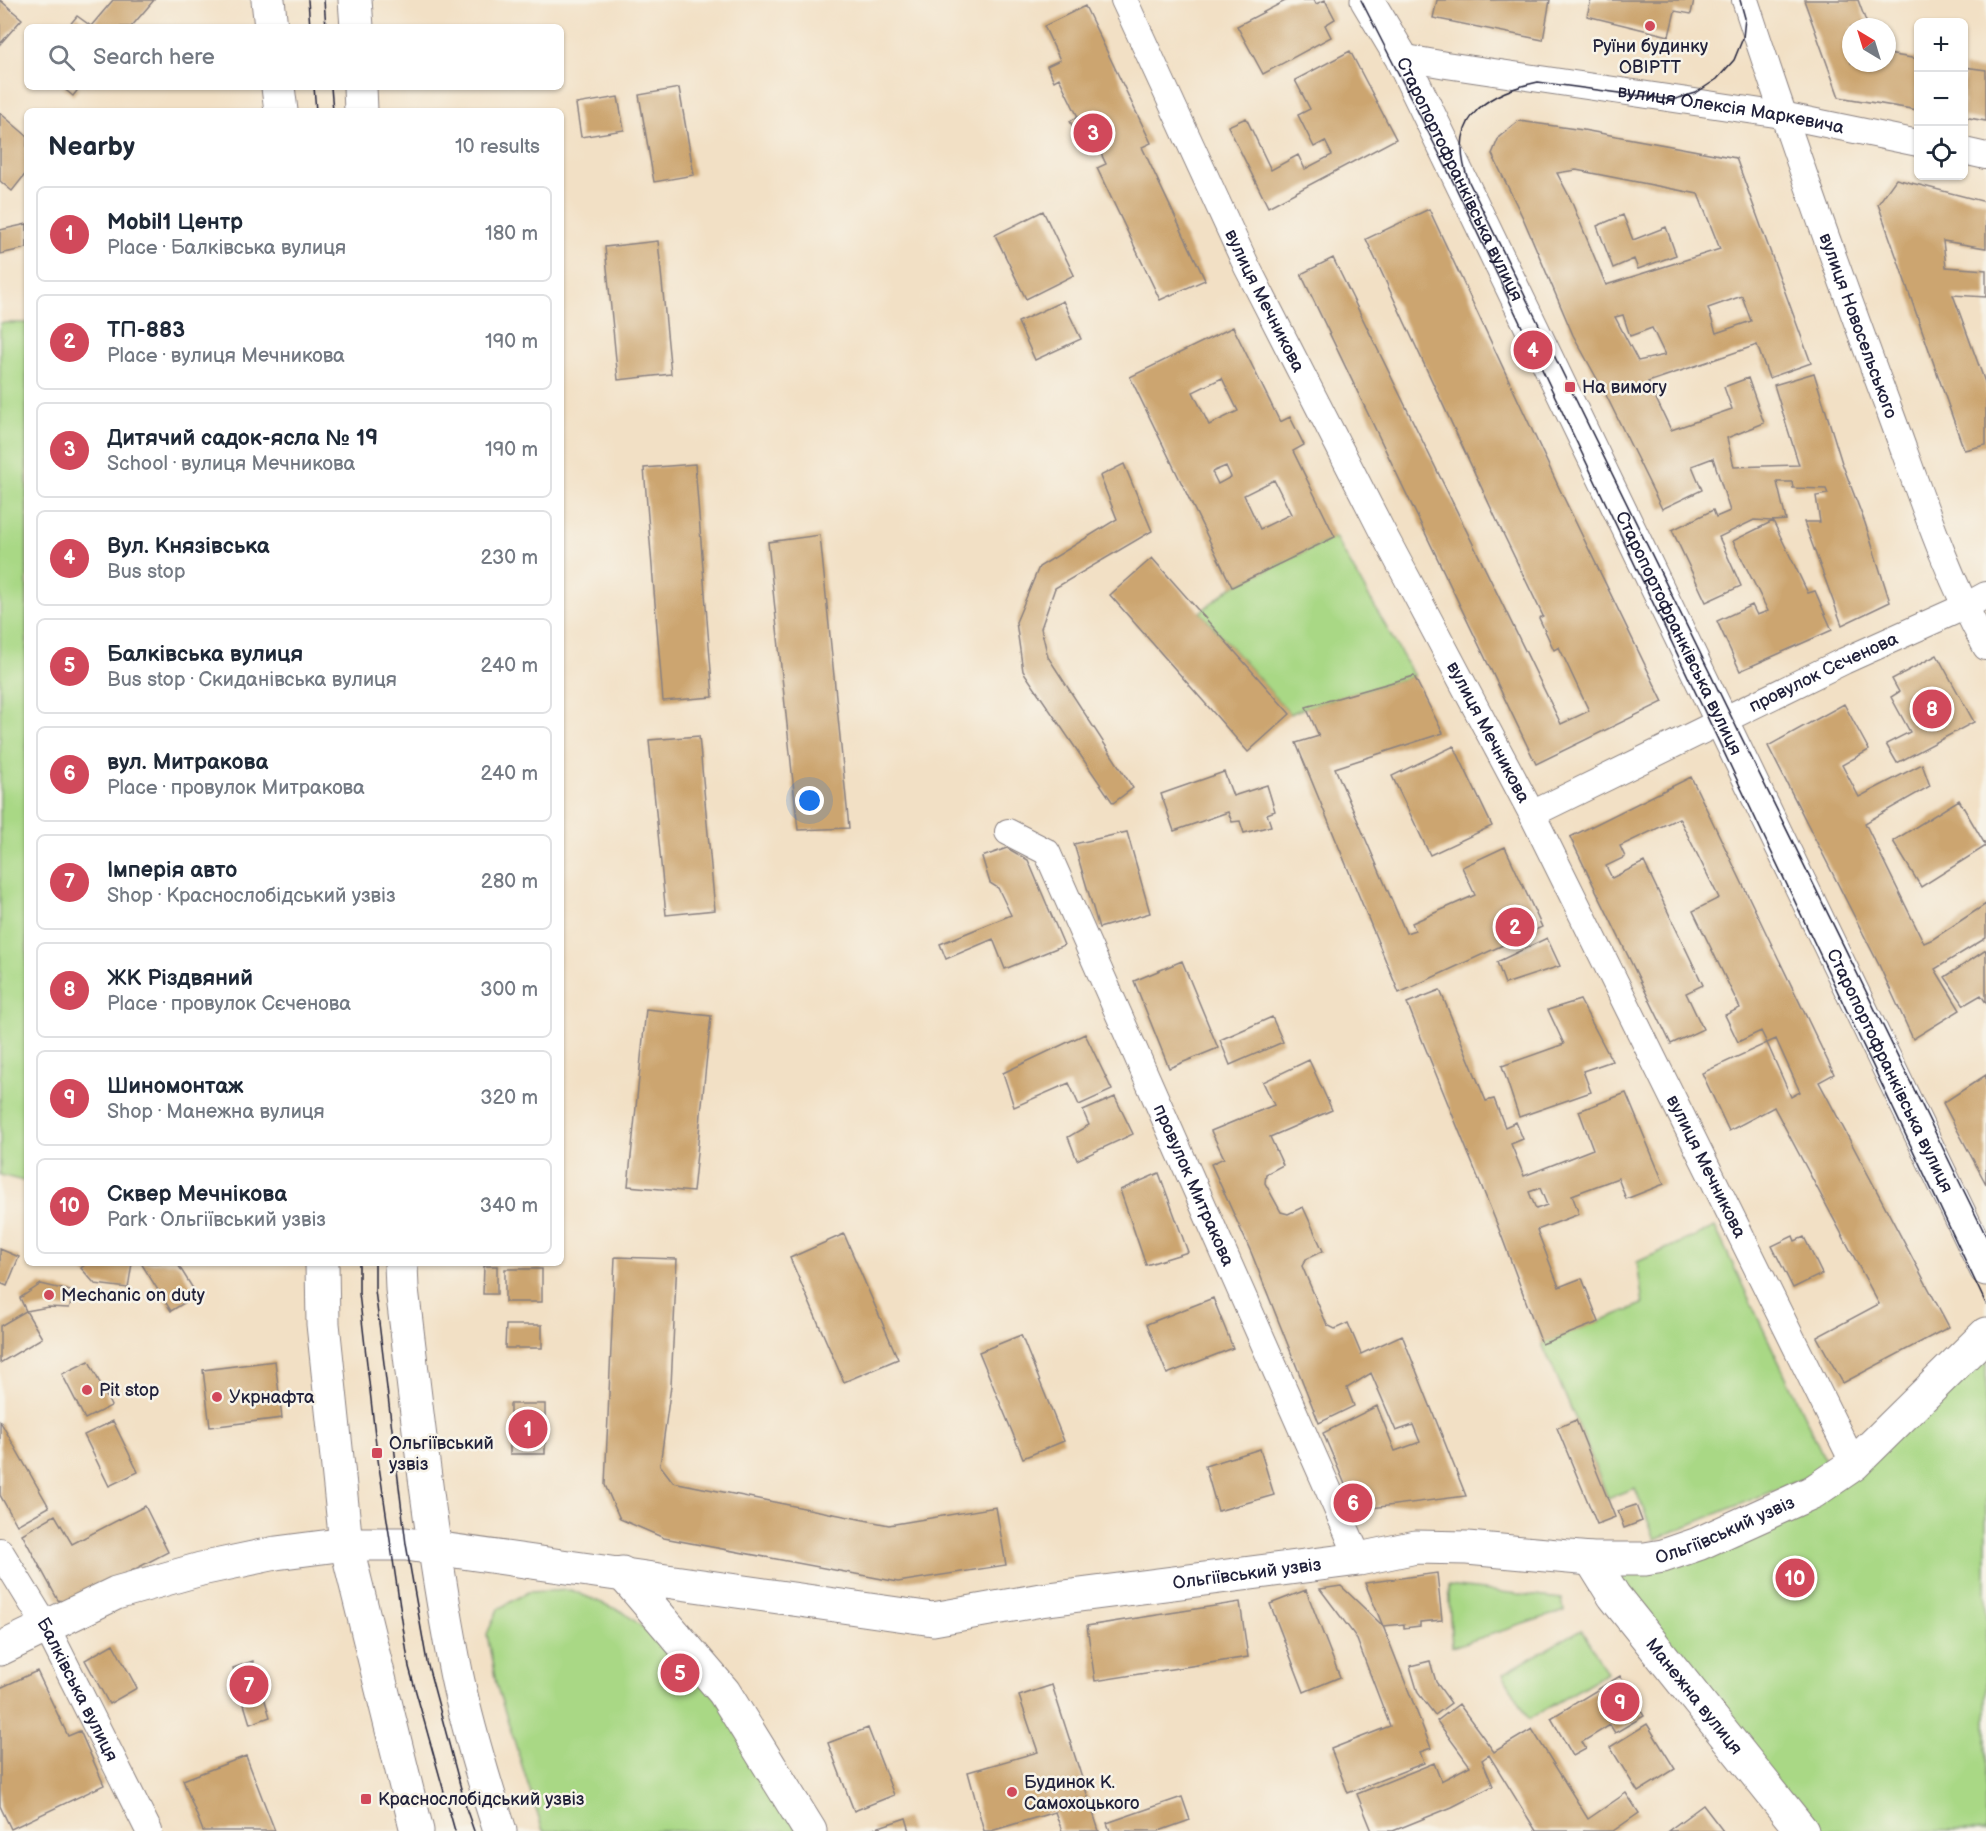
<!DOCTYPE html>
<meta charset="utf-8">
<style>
:root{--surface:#fff;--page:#f2f2f3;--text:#1f2937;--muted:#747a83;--line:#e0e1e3;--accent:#d1495b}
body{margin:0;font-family:"Balsamiq Sans",sans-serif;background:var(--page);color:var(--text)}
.controls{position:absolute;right:18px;top:18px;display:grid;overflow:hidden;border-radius:9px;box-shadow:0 2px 4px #0004}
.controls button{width:54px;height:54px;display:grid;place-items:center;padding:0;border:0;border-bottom:2px solid var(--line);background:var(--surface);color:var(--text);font:30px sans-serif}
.compass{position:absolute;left:1842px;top:18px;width:54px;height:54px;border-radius:50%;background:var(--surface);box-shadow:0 2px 4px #0004;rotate:322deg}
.you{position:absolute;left:810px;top:801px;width:21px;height:21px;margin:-15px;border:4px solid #fff;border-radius:50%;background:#1a73e8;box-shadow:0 0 0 9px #1a73e833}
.badge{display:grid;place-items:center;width:39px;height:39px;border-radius:50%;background:var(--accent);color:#fff;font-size:20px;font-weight:700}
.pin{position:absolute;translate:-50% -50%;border:3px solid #fff;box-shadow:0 2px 6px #0006}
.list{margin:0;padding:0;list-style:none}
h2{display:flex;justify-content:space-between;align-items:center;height:78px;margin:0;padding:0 24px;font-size:26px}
h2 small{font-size:20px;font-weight:400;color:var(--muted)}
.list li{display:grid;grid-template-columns:39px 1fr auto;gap:18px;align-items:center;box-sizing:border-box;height:96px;margin:0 12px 12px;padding:0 12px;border:2px solid var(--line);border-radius:9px}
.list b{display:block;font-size:22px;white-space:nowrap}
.list p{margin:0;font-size:20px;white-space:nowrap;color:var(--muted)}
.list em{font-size:20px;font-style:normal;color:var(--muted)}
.icon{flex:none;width:33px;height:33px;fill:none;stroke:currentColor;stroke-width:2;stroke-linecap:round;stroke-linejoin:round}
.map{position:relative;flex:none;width:1986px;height:1831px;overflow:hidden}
.search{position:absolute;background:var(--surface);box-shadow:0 2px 4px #0004;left:24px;top:24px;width:540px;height:66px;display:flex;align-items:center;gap:15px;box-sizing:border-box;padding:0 21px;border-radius:9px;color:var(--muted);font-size:22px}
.panel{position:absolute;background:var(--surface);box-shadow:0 2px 4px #0004;left:24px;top:108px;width:540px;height:1158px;border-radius:9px}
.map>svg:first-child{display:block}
.green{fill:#a9d885;stroke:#667d60;stroke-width:1.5}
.building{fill:#cca570;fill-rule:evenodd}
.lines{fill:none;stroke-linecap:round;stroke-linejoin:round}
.street-casing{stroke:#8a8180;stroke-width:28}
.secondary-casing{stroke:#8a8180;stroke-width:35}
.primary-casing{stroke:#8a8180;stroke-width:35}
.street{stroke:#fff;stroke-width:26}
.secondary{stroke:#fff;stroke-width:33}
.primary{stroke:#fff;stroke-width:33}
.tram{stroke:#22223b;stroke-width:1.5}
.poi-dot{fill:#d1495b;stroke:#f7f3e8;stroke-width:2}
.labels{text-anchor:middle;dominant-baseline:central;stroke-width:5;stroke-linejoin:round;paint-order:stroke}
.poi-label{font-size:18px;fill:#22223b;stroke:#f7f3e8;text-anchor:start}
.street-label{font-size:18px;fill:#22223b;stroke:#f7f3e8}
</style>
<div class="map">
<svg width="1986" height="1831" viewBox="0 0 1986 1831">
<rect width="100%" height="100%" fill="#f7f3e8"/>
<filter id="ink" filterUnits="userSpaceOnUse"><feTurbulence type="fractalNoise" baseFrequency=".0167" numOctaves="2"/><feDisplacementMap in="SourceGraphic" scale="12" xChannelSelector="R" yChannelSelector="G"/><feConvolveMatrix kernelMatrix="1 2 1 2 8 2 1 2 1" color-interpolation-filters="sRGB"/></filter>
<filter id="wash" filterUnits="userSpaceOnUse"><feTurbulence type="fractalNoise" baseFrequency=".008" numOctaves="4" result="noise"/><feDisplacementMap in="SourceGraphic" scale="24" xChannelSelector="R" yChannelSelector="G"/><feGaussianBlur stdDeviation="1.35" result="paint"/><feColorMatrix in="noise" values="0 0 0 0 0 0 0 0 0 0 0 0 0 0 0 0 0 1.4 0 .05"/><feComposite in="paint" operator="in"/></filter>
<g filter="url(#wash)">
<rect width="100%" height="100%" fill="#f2e0c5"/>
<path class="green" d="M0 323H27V1182L0 1175Z
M1335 537 1414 676 1307 707 1290 714 1200 612 1232 587Z
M1715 1227 1829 1468 1655 1539 1635 1488 1608 1498 1581 1431 1542 1344 1643 1304 1637 1262Z
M1986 1334V1831H1802L1591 1559 1627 1560 1813 1492Z
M1448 1586 1562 1599 1564 1611 1452 1647Z
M571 1590 623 1612 672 1650 716 1697 798 1831H543L496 1684 487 1634 498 1609 528 1592Z
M1582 1629 1607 1673 1529 1719 1503 1674Z"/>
<g id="blocks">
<path class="building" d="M0 0 22 19 0 44Z
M113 0H154L131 27H68L77 16 91 26Z
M1287 0H1314L1316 4 1325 0 1335 19 1325 25 1331 37 1263 74 1237 26Z
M1437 0H1550L1543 40 1433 18Z
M1591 0H1694L1691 14 1675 11 1669 36 1587 16Z
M1804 0H1858L1868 27H1851V63H1887V54L1918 59V110L1839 97Z
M1085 6 1151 143 1142 147 1205 280 1160 300 1097 168 1106 164 1089 129 1077 135 1070 121 1078 117 1059 78 1054 81 1047 66 1060 60 1044 26Z
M1350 51 1396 139 1268 207 1228 126 1246 118 1271 170 1298 155 1305 169 1332 155 1325 141 1314 147 1298 115 1310 109 1295 80Z
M1964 67 1986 70V121L1964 117Z
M62 87H80L73 96Z
M679 88 694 175 654 182 639 95Z
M618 97 624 130 581 137 576 104Z
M0 113 27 136V172L12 191 0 181Z
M1519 121 1583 130 1736 158 1811 363 1769 378 1757 345 1648 382 1671 430 1732 409 1724 387 1748 378 1764 423 1727 438 1734 467 1799 465 1774 385 1814 373 1842 463 1865 523 1890 602 1842 625 1804 522H1820L1816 496 1828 494 1826 489 1793 488 1792 482H1777L1786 520 1773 521 1808 593 1815 591 1832 630 1740 671 1717 621 1752 605 1757 615 1768 611 1733 541 1773 521 1754 520 1719 537 1741 586 1706 602 1672 530 1713 510 1716 517 1730 511 1713 458 1692 466 1702 490 1662 509 1607 397 1573 335 1523 218 1492 154 1499 137ZM1576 170 1698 194 1720 249 1606 285 1570 198 1557 173ZM1742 296 1751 321 1716 333 1708 308ZM1623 315 1630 336 1652 328 1665 355 1638 361 1615 317Z
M1896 179 1986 202V248L1943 241 1946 267 1986 270V297L1953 295 1986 385V445L1964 450 1878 204Z
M1429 209 1561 492 1663 702 1536 764 1301 274 1333 258 1561 724 1589 711 1559 647 1554 650 1539 618 1543 616 1498 523 1366 239Z
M1043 211 1074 275 1026 299 995 235Z
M1623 215 1633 240 1666 227 1676 255 1638 269 1634 259 1613 268 1597 226Z
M27 224V248L0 254V230Z
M658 241 671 374 618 380 605 247Z
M1063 301 1081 339 1035 360 1018 322Z
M1233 327 1280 422 1290 417 1304 445 1293 451 1335 537 1232 587 1130 377ZM1222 378 1238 411 1209 425 1193 392ZM1226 466 1231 477 1218 484 1212 472ZM1274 480 1291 514 1260 529 1244 495Z
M695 464 713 697 663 701 644 468Z
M1124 464 1152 531 1055 588 1041 628 1048 657 1133 788 1113 803 1023 671 1016 622 1039 567 1117 519 1100 476Z
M820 535 849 828 798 830 768 542Z
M1152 558 1290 714 1248 752 1110 595Z
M1937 655 1974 722 1897 763 1886 744 1910 732 1891 697 1899 692 1892 679Z
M1414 676 1443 733 1335 768 1406 933 1415 930 1412 923 1475 895 1462 867 1505 847 1542 927 1399 993 1296 743 1319 736 1306 707Z
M1844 704 1869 750 1842 765 1859 797 1922 764 1930 786 1865 823 1924 943 1933 939 1986 904V938L1935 969 1960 1010 1913 1039 1879 965 1768 746Z
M699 736 715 910 666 915 649 740Z
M1454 746 1492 826 1430 855 1392 776Z
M1224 772 1233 796 1267 785 1275 811 1267 814 1271 826 1244 833 1240 821 1232 822 1228 812 1174 831 1161 794Z
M1691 777 1834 1074 1819 1082 1949 1327 1843 1383 1817 1337 1879 1304 1774 1107 1729 1131 1702 1073 1767 1043 1791 1097 1800 1092 1776 1039 1767 1043 1761 1031 1738 1042 1725 1015 1740 1008 1693 911 1719 898 1679 818 1620 846 1625 857 1606 866 1612 878 1644 862 1703 985 1686 993 1703 1029 1671 1044 1570 837Z
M1959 800 1986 846 1921 887 1893 841Z
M1127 832 1150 913 1099 928 1074 844Z
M1007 848 1028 860 1064 945 1005 969 993 939 946 959 940 944 1011 915 998 888 990 883 982 857Z
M1547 938 1560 966 1505 984 1497 962Z
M1986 950V1003L1981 995 1964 1005 1945 977Z
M1182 961 1218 1048 1169 1068 1134 981Z
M1440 990 1486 1101 1494 1099 1505 1127 1516 1122 1523 1139 1511 1144 1524 1176 1593 1149 1579 1111 1626 1093 1664 1184 1626 1199 1618 1178 1572 1195 1579 1214 1537 1230 1559 1287 1582 1278 1599 1322 1542 1344 1497 1224 1407 1003ZM1540 1188 1547 1205 1536 1209 1529 1192Z
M1580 1000 1612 1061 1583 1071 1591 1092 1519 1117 1502 1066 1564 1044 1548 1010Z
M646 1009 711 1016 693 1192 628 1186Z
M1272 1017 1283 1042 1230 1065 1220 1040Z
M1085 1034 1112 1090 1079 1105 1069 1083 1014 1107 1003 1073Z
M1309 1060 1332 1110 1270 1137 1283 1165 1266 1174 1265 1183 1281 1212 1288 1214 1303 1207 1323 1251 1306 1259 1302 1266 1327 1325 1335 1329 1348 1323 1361 1354 1402 1335 1466 1496 1356 1510 1323 1433 1377 1406 1395 1451 1420 1442 1413 1425 1396 1431 1371 1373 1347 1388 1354 1406 1319 1423 1251 1252 1211 1164 1224 1158 1211 1131 1274 1105 1263 1082Z
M1986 1075V1184L1943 1103Z
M1115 1097 1133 1134 1077 1160 1068 1137 1089 1125 1083 1111Z
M1159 1173 1188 1252 1146 1265 1120 1190Z
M844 1234 898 1359 844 1382 790 1258Z
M1793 1236 1795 1241 1804 1237 1822 1274 1793 1288 1772 1246Z
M0 1249 19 1257 7 1286 0 1283Z
M615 1257 677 1259 671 1386 660 1465 673 1482 889 1525 996 1507 1006 1565 898 1582 664 1538 620 1519 605 1485Z
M87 1263H132L128 1288 95 1284 81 1268Z
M141 1263H177L197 1295 171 1311Z
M484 1266H497V1294H483Z
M505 1269H542V1302H505Z
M41 1284 75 1292 69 1308 48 1307 26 1311 42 1338 0 1363V1326L26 1311 20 1298Z
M1213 1298 1233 1348 1167 1374 1147 1324Z
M506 1325H542V1348H505Z
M1021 1335 1064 1441 1023 1458 979 1352Z
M89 1361 111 1406 85 1419 62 1374Z
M275 1361 282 1418 210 1427 203 1370Z
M510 1404H545V1454H510Z
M1576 1420 1615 1517 1597 1524 1557 1428Z
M0 1421 49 1507 17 1525 0 1495Z
M113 1421 138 1472 109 1486 84 1435Z
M1260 1449 1274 1495 1218 1511 1205 1466Z
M1636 1505 1642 1521 1624 1528 1618 1511Z
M145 1506 168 1552 70 1603 58 1600 22 1534 55 1515 72 1544Z
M1437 1573 1442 1620 1420 1622V1626L1404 1628V1624L1383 1626 1365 1583Z
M1341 1586 1383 1626 1431 1748 1420 1752 1424 1763 1348 1793 1331 1749 1390 1726 1356 1637 1320 1589Z
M1306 1590 1340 1677 1304 1692 1270 1604Z
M1240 1602 1248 1657 1095 1681 1087 1626Z
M113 1644 137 1688 109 1704 85 1660Z
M253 1661 270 1717 250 1724 233 1668Z
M1430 1661 1436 1682 1451 1703 1435 1715 1418 1693 1410 1666Z
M37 1671 68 1736 80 1731 104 1785 11 1829 0 1806V1688Z
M1620 1676 1644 1716 1615 1733 1610 1725 1582 1742 1586 1749 1573 1756 1551 1718Z
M1052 1685 1099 1831H1062L1055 1812 991 1831H984L968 1772 1038 1752 1019 1696Z
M1459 1704 1494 1752 1532 1729 1588 1819 1626 1793 1639 1813 1613 1831H1536L1489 1755 1482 1760 1493 1786 1452 1807 1393 1831H1372L1357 1794 1434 1763 1441 1781 1470 1766 1437 1721Z
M1647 1724 1675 1769 1638 1792 1610 1747Z
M868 1728 894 1795 854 1811 828 1743Z
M246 1756 275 1831H203L183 1780Z
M1182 1797 1190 1820 1159 1831H1110L1107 1823Z
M1703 1805 1723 1831H1668Z
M906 1818 910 1831H873V1829Z"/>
</g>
</g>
<g filter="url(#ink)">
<use href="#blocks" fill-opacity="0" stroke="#8a8180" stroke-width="1.5"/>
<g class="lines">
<defs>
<g id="street">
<path id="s1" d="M1124 0 1247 267 1381 529 1532 814 1854 1464"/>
<path id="s2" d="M1745 0C1790 138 1839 275 1890 412 1919 491 1945 572 1986 647"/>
<path id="s3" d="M1401 57 1446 65 1782 115 1918 143"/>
<path d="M1964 151 1986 156"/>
<path id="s4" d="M1532 814 1844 661 1964 607 1986 595"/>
<path id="s5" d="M1008 832 1047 852 1359 1559"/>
<path id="s6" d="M0 1551 46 1626 149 1831"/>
</g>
<g id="secondary">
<path id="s7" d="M1367 0 1401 57 1986 1269"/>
<path id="s8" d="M1591 1559 1614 1596 1802 1831"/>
<path d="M622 1573 724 1692 810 1831"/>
<path id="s9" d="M0 1649 116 1593 201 1569 276 1553 346 1544H406L933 1619 1041 1600 1359 1559 1416 1547 1467 1548 1591 1559H1645L1663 1556 1698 1544 1813 1492 1854 1464 1986 1334"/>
</g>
<path id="primary" d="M268 0 271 27
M355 0 357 27
M278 87 281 111
M360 87 361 111
M322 1263 323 1324 346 1544 417 1831
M401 1263 402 1289C418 1418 431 1549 457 1677 468 1729 484 1781 500 1831"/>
</defs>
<use href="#street" class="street-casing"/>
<use href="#secondary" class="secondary-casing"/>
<use href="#primary" class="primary-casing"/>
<use href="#street" class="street"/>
<use href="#secondary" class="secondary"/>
<use href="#primary" class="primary"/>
<path class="tram" d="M308 0 310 27
M324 0 326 27
M1361 0 1446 167 1986 1304
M1740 0 1745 18 1743 38 1734 60 1717 79 1696 93 1672 100 1538 82C1482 94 1446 121 1469 182L1986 1236
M314 87 316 111
M331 87 333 111
M359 1263V1293L377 1453 409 1667 455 1831
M375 1263V1290L406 1544 427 1662 467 1811 474 1831"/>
</g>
</g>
<g class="poi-dot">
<circle cx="1650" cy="26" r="6"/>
<rect x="1564" y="381" width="12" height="12" rx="3"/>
<circle cx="49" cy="1295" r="6"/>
<circle cx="87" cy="1390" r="6"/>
<circle cx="217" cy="1397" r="6"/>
<rect x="371" y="1447" width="12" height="12" rx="3"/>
<circle cx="1012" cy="1792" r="6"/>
<rect x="360" y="1793" width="12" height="12" rx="3"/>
</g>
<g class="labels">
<g class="poi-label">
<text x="1650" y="46" text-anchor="middle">Руїни будинку<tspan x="1650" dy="21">ОВІРТТ</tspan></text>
<text x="1582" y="387">На вимогу</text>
<text x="61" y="1295">Mechanic on duty</text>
<text x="99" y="1390">Pit stop</text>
<text x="229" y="1397">Укрнафта</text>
<text x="389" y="1443">Ольгіївський<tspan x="389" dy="21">узвіз</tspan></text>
<text x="1024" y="1782">Будинок К.<tspan x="1024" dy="21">Самохоцького</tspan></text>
<text x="378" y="1799">Краснослобідський узвіз</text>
</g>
<g class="street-label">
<text stroke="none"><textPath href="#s3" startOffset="334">вулиця Олексія Маркевича</textPath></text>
<text stroke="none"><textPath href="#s7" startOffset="202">Старопортофранківська вулиця</textPath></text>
<text stroke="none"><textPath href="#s1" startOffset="332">вулиця Мечникова</textPath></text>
<text stroke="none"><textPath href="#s2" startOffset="345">вулиця Новосельського</textPath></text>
<text stroke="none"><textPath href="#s7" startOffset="706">Старопортофранківська вулиця</textPath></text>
<text stroke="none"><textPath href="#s4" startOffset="324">провулок Сєченова</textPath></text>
<text stroke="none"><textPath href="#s1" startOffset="818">вулиця Мечникова</textPath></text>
<text stroke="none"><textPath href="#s7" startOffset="1192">Старопортофранківська вулиця</textPath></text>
<text stroke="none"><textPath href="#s1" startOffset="1304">вулиця Мечникова</textPath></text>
<text stroke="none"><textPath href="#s5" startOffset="408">провулок Митракова</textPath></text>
<text stroke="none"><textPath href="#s9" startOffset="1760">Ольгіївський узвіз</textPath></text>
<text stroke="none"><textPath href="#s9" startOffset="1274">Ольгіївський узвіз</textPath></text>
<text stroke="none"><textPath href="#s6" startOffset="159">Балківська вулиця</textPath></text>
<text stroke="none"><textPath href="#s8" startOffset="172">Манежна вулиця</textPath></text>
</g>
</g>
</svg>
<div class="controls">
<button>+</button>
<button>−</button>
<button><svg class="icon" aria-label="locate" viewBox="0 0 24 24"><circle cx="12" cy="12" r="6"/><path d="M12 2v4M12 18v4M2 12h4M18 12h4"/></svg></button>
</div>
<svg class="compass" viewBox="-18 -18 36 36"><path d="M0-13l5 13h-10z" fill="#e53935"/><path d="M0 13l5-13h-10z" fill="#747a83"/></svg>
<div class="you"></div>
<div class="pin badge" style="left:528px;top:1429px">1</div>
<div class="pin badge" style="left:1515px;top:927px">2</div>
<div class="pin badge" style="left:1093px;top:133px">3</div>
<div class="pin badge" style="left:1533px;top:350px">4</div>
<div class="pin badge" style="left:680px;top:1673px">5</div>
<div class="pin badge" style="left:1353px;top:1503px">6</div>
<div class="pin badge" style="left:249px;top:1685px">7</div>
<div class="pin badge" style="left:1932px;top:709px">8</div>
<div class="pin badge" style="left:1620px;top:1702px">9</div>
<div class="pin badge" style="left:1795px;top:1578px">10</div>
<div class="search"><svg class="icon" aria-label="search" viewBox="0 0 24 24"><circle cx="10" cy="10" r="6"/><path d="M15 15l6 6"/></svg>Search here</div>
<section class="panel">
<h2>Nearby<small>10 results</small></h2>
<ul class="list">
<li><span class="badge">1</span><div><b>Mobil1 Центр</b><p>Place · Балківська вулиця</p></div><em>180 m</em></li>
<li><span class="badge">2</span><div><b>ТП-883</b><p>Place · вулиця Мечникова</p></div><em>190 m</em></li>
<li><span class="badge">3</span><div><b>Дитячий садок-ясла № 19</b><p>School · вулиця Мечникова</p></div><em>190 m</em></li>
<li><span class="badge">4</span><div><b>Вул. Князівська</b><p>Bus stop</p></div><em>230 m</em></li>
<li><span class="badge">5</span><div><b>Балківська вулиця</b><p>Bus stop · Скиданівська вулиця</p></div><em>240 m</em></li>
<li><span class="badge">6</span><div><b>вул. Митракова</b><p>Place · провулок Митракова</p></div><em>240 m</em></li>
<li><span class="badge">7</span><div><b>Імперія авто</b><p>Shop · Краснослобідський узвіз</p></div><em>280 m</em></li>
<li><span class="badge">8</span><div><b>ЖК Різдвяний</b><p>Place · провулок Сєченова</p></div><em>300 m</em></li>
<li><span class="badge">9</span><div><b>Шиномонтаж</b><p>Shop · Манежна вулиця</p></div><em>320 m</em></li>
<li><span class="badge">10</span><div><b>Сквер Мечнікова</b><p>Park · Ольгіївський узвіз</p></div><em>340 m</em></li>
</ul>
</section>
</div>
